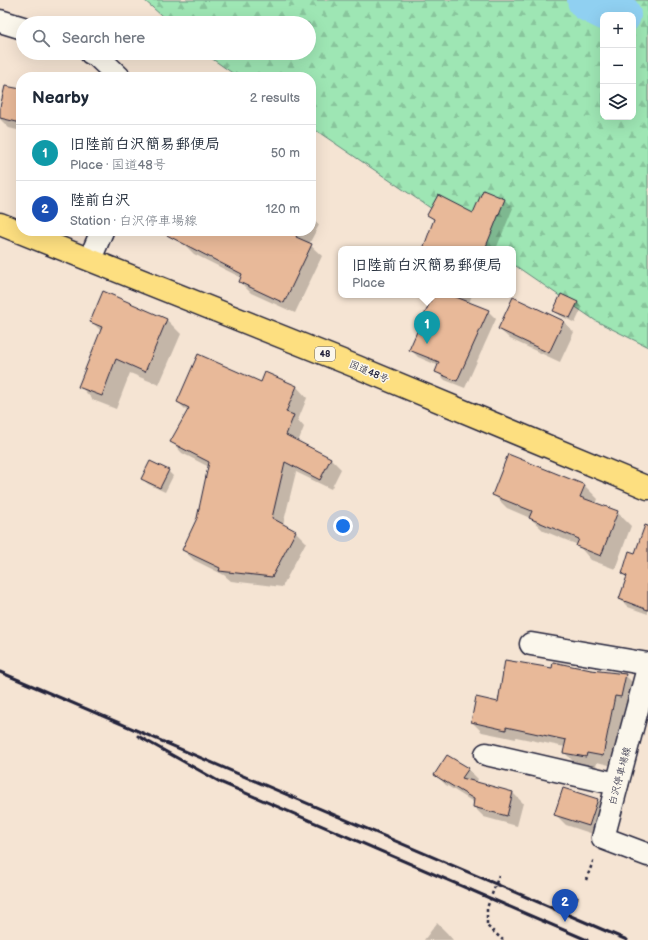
<!DOCTYPE html>
<meta charset="utf-8">
<style>
:root{--surface:#fff;--page:#f2f2f3;--text:#1f2937;--muted:#747a83;--line:#e0e1e3;--accent:#d1495b}
body{margin:0;font-family:"Balsamiq Sans","Klee One",sans-serif;background:var(--page);color:var(--text)}
.controls{position:absolute;right:12px;top:12px;display:grid;overflow:hidden;border-radius:8px;box-shadow:0 4px 16px #0002}
.controls button{width:36px;height:36px;display:grid;place-items:center;padding:0;border:0;border-bottom:1px solid var(--line);background:var(--surface);color:var(--text);font:20px sans-serif}
.you{position:absolute;left:343px;top:526px;width:14px;height:14px;margin:-10px;border:3px solid #fff;border-radius:50%;background:#1a73e8;box-shadow:0 0 0 6px #1a73e833}
.badge{display:grid;place-items:center;width:26px;height:26px;border-radius:50%;background:var(--accent);color:#fff;font-size:13px;font-weight:700}
.pin{position:absolute;translate:-50% -33px;filter:drop-shadow(0 1px 2px #0008)}
.pin::after{content:'';position:absolute;top:21px;width:14px;height:12px;background:inherit;clip-path:polygon(0 0,100% 0,50% 100%)}
.popup{position:absolute;left:338px;top:246px;width:178px;height:52px;box-sizing:border-box;display:grid;place-content:center;border-radius:8px;background:var(--surface);filter:drop-shadow(0 1px 3px #0005);font-size:13px;white-space:nowrap;color:var(--muted)}
.popup b{font-size:15px;color:var(--text)}
.popup::after{content:'';position:absolute;left:50%;top:100%;margin-left:-8px;border:8px solid transparent;border-top-color:var(--surface)}
.list{margin:0;padding:0;list-style:none}
h2{display:flex;justify-content:space-between;align-items:center;height:52px;margin:0;padding:0 16px;font-size:17px}
h2 small{font-size:13px;font-weight:400;color:var(--muted)}
.list li{display:grid;grid-template-columns:26px 1fr auto;gap:12px;align-items:center;box-sizing:border-box;height:56px;padding:0 16px;border-top:1px solid var(--line)}
.list b{display:block;font-size:15px;white-space:nowrap}
.list p{margin:0;font-size:13px;white-space:nowrap;color:var(--muted)}
.list em{font-size:13px;font-style:normal;color:var(--muted)}
.icon{flex:none;width:22px;height:22px;fill:none;stroke:currentColor;stroke-width:2;stroke-linecap:round;stroke-linejoin:round}
.map{position:relative;flex:none;width:648px;height:940px;overflow:hidden}
.search{position:absolute;background:var(--surface);box-shadow:0 4px 16px #0002;left:16px;top:16px;width:300px;height:44px;display:flex;align-items:center;gap:10px;box-sizing:border-box;padding:0 14px;border-radius:22px;color:var(--muted);font-size:15px}
.panel{position:absolute;background:var(--surface);box-shadow:0 4px 16px #0002;left:16px;top:72px;width:300px;height:164px;border-radius:16px}
.map>svg:first-child{display:block}
.forest{fill:url(#forest-firs);stroke:#608478;fill-rule:evenodd}
.shadow{fill:#0003}
.lines{fill:none;stroke-linecap:round;stroke-linejoin:round}
.river{stroke:#90d0f1;stroke-width:44}
.building{fill:#e8b999;stroke:#22223b}
.minor-casing{stroke:#22223b;stroke-width:25}
.secondary-casing{stroke:#22223b;stroke-width:25}
.trunk-casing{stroke:#22223b;stroke-width:25}
.path{stroke:#22223b;stroke-width:2.5;stroke-dasharray:3 3;stroke-linecap:butt}
.minor{stroke:#fbf7ec;stroke-width:22}
.secondary{stroke:#fbf7ec;stroke-width:22}
.trunk{stroke:#fddf80;stroke-width:22}
.rail{stroke:#22223b;stroke-width:3}
.labels{text-anchor:middle;dominant-baseline:central;stroke-width:3;stroke-linejoin:round;paint-order:stroke}
.shield{fill:#fbf7ec;stroke:#636270;stroke-width:1}
.shield-label{font-size:9px;font-weight:bold;fill:#22223b}
.street-label{font-size:10px;fill:#22223b;stroke:#fbf7ec}
</style>
<div class="map">
<svg width="648" height="940" viewBox="0 0 648 940">
<defs>
<pattern id="forest-firs" width="22" height="20" patternUnits="userSpaceOnUse"><rect width="22" height="20" fill="#9ee6b4"/><path d="M5 1l3.5 6h-7zM16 11l3.5 6h-7z" fill="#88c59c"/></pattern>
</defs>
<rect width="100%" height="100%" fill="#f5e4d3"/>
<filter id="ink" filterUnits="userSpaceOnUse"><feTurbulence type="fractalNoise" baseFrequency=".025" numOctaves="2"/><feDisplacementMap in="SourceGraphic" scale="8" xChannelSelector="R" yChannelSelector="G"/><feConvolveMatrix kernelMatrix="1 2 1 2 8 2 1 2 1" color-interpolation-filters="sRGB"/></filter>
<g filter="url(#ink)">
<path class="forest" d="M144 0H648V347L596 321 513 264V249H491L311 127V77H238L204 53H309V23H170ZM603 15H633V117H603Z"/>
<path class="shadow" d="M21 90V131L9 128 0 119V111Z
M483 191 505 200 513 208 496 249H424L435 221 428 215H474Z
M311 217 319 225 309 244 322 256 295 313 251 293 240 282 242 278 194 254 183 243 189 231H311Z
M414 295H472L469 303 488 311 496 319 465 388 445 380 437 372 439 366 418 357 410 349 429 306V302Z
M514 299 564 322 574 332 560 362 510 339 499 329Z
M578 303 582 308 575 323 559 315 554 310Z
M167 320 181 334 159 385 130 373 116 409 93 400 80 386 102 332 91 321Z
M265 374 297 387 307 398 298 420 304 427 298 442 330 458 341 469 331 489 296 472 283 525 296 532 306 542 282 587 231 581 224 575 194 560 183 550 198 518 209 467 182 453 172 442 188 412 178 402 261 383Z
M168 471 173 476 165 492 148 484 143 479Z
M585 486 598 499 596 504 617 512 631 526 615 569 591 560 578 545 544 531 530 518 507 508 493 494Z
M648 559V614L628 607 620 599 627 578 623 574Z
M553 669 625 675 635 685 631 706 625 705 613 766 597 762 596 767 575 763 564 752 565 747 516 737V739L482 732 472 722Z
M468 769 478 779 476 783 513 793 523 803 517 826 484 817 474 807 475 803 446 785 435 774Z
M597 799 607 810 599 836 566 825 556 815Z
M437 923 447 933 453 940H424Z"/>
<g class="lines">
<path class="river" d="M589 0 619 15"/>
</g>
<path class="building" d="M5 86 21 89V123L0 118V107Z
M483 190 505 199 485 249H423L434 219 427 215 438 195 473 213Z
M159 231H299L296 237 312 244 284 303 239 282 242 274Z
M103 291 167 319 145 372 116 359 102 396 78 387 102 327 90 322Z
M561 294 578 302 570 318 553 311Z
M433 295H451L489 310 457 381 435 372 439 362 409 350Z
M513 297 564 321 549 353 498 329Z
M198 354 261 382 265 372 297 386 286 412 294 415 286 435 331 458 320 480 285 462 272 518 296 531 272 577 219 571 220 568 182 550 197 518 209 462 170 442 189 408 177 402Z
M508 454 585 485 580 497 618 511 601 556 576 546 579 539 529 518 532 511 492 495Z
M150 461 169 470 160 488 141 479Z
M645 525 648 526V610L619 599 627 576 622 574 629 551 635 553Z
M505 660 552 668 553 662 591 670 626 674 621 697 615 696 603 756 587 753 586 757 563 753 566 740 506 727V730L471 722 476 697 498 702Z
M447 755 469 768 462 778 513 792 507 816 473 807 474 799 434 775Z
M563 788 598 799 589 826 554 815Z"/>
<g class="lines">
<defs>
<path id="minor" d="M0 21 23 28
M91 53 96 55 119 77
M90 259 102 231
M531 644 648 664
M486 754 617 784"/>
<path id="secondary" d="M648 668 603 838 648 855"/>
<path id="trunk" d="M0 224 355 366 648 488"/>
</defs>
<use href="#minor" class="minor-casing"/>
<use href="#secondary" class="secondary-casing"/>
<use href="#trunk" class="trunk-casing"/>
<path class="path" d="M499 875 487 908V926L503 940
M586 880 594 859
M574 905 579 894"/>
<use href="#minor" class="minor"/>
<use href="#secondary" class="secondary"/>
<use href="#trunk" class="trunk"/>
<path class="rail" d="M0 672 627 940
M138 736 220 782 587 940"/>
</g>
</g>
<g class="labels">
<rect class="shield" x="315" y="347" width="20" height="14" rx="3"/>
<g class="shield-label">
<text x="325" y="354">48</text>
</g>
<g class="street-label">
<text transform="translate(369 372) rotate(23)">国道48号</text>
<text transform="translate(620 776) rotate(-75)">白沢停車場線</text>
</g>
</g>
</svg>
<div class="controls">
<button>+</button>
<button>−</button>
<button><svg class="icon" aria-label="layers" viewBox="0 0 24 24"><path d="M12 4l9 5-9 5-9-5zM3 14l9 5 9-5"/></svg></button>
</div>
<div class="you"></div>
<div class="pin badge" style="left:427px;top:344px;background:#0f9aa8">1</div>
<div class="popup"><b>旧陸前白沢簡易郵便局</b>Place</div>
<div class="pin badge" style="left:565px;top:922px;background:#1a4fb4">2</div>
<div class="search"><svg class="icon" aria-label="search" viewBox="0 0 24 24"><circle cx="10" cy="10" r="6"/><path d="M15 15l6 6"/></svg>Search here</div>
<section class="panel">
<h2>Nearby<small>2 results</small></h2>
<ul class="list">
<li><span class="badge" style="background:#0f9aa8">1</span><div><b>旧陸前白沢簡易郵便局</b><p>Place · 国道48号</p></div><em>50 m</em></li>
<li><span class="badge" style="background:#1a4fb4">2</span><div><b>陸前白沢</b><p>Station · 白沢停車場線</p></div><em>120 m</em></li>
</ul>
</section>
</div>
